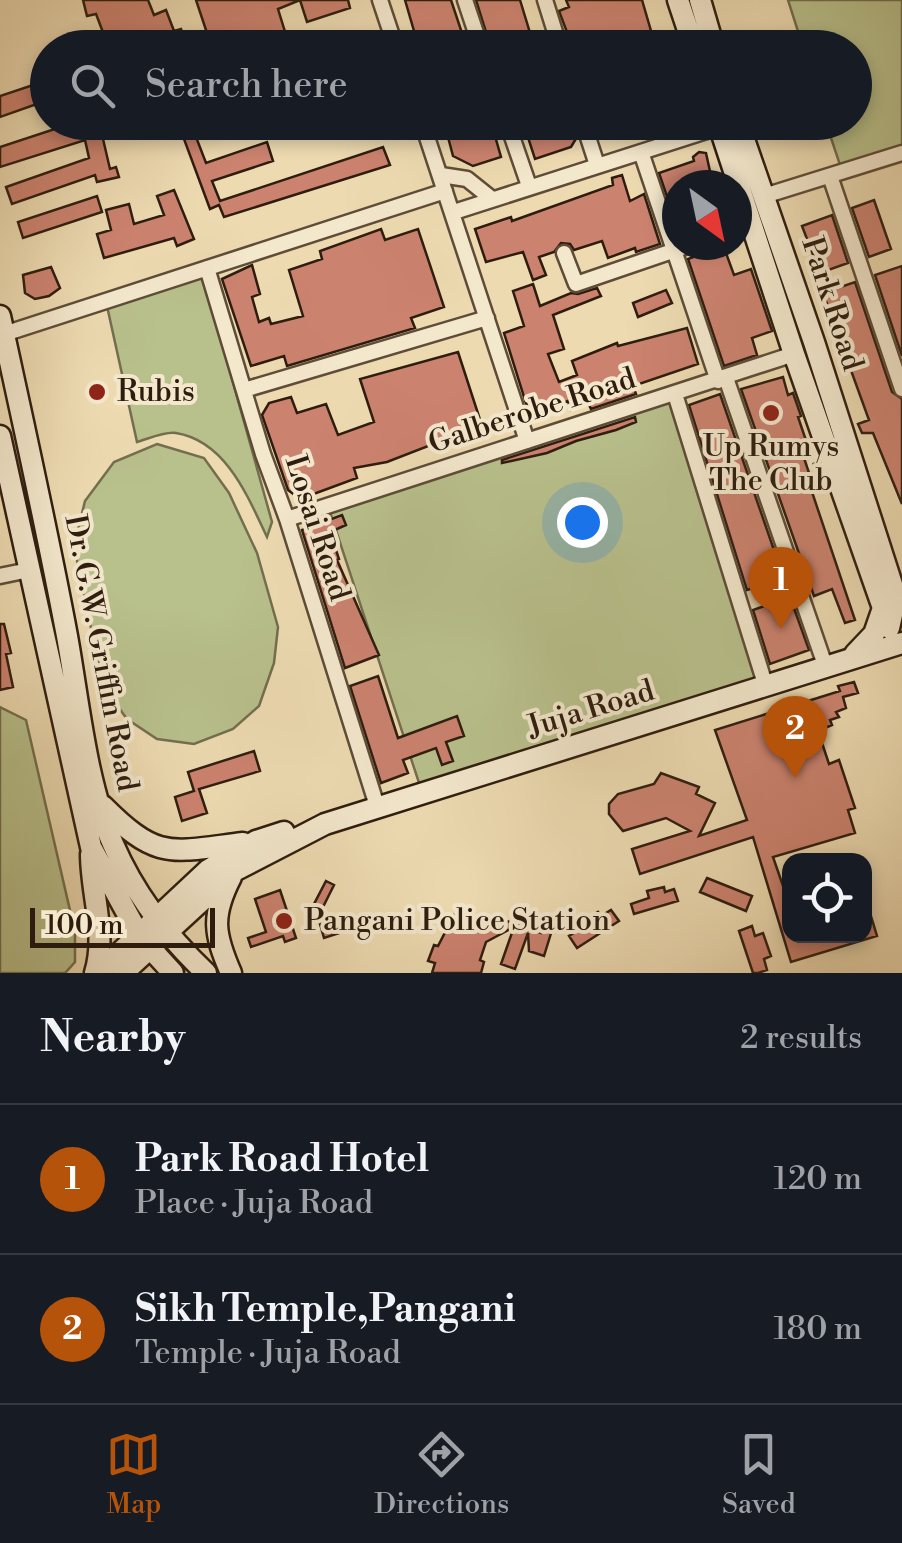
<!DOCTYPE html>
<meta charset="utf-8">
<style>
:root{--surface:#171b24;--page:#242831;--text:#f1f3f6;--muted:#9ea1a6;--line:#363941;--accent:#b45309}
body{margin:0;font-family:"Libre Bodoni",serif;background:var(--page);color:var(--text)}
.controls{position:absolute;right:30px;bottom:30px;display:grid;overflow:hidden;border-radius:20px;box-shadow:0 5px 15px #0003}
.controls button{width:90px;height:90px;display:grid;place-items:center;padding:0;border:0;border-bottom:2px solid var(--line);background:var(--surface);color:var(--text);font:50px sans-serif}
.compass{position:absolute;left:662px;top:170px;width:90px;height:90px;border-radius:50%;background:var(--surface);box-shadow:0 5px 15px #0003;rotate:147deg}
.scale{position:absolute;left:30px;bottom:25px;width:185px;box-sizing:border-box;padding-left:10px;border:5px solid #2e1d0f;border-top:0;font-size:28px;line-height:35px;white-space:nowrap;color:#2e1d0f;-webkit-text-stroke:8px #f3e7cc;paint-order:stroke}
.you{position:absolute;left:582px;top:522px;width:35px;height:35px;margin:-25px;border:8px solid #fff;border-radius:50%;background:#1a73e8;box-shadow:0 0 0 15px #1a73e833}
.badge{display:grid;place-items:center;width:65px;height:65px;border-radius:50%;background:var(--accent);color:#fff;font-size:32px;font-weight:700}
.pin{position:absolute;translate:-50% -82px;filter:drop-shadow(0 2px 5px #0008)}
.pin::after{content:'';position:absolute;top:52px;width:35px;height:30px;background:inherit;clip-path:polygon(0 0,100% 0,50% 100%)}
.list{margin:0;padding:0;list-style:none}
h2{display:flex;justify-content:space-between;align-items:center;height:130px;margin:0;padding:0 40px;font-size:42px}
h2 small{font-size:32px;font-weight:400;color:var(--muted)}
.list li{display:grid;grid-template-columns:65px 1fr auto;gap:30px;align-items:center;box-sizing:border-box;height:150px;padding:0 40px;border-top:2px solid var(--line)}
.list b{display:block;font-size:38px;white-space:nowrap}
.list p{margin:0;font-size:32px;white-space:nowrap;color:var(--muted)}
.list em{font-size:32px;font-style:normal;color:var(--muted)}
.icon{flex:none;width:55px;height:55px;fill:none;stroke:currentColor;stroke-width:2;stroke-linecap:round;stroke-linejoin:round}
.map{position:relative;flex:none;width:902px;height:973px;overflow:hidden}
.search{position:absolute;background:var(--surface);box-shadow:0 5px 15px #0003;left:30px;right:30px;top:30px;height:110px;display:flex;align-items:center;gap:25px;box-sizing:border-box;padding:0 35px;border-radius:55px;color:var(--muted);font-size:38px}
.sheet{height:430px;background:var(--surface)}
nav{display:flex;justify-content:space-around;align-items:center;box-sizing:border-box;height:140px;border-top:2px solid var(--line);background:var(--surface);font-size:28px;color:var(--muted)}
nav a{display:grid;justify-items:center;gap:5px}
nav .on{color:var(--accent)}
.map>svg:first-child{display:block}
.green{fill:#b8c08c;stroke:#736e4e;stroke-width:2.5}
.building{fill:#cb826f;stroke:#2e1d0f;stroke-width:2.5}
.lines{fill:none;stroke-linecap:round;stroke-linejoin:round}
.street-casing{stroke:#5e4c38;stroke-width:19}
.secondary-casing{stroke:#2e1d0f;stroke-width:25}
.street{stroke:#f3e7cc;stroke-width:14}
.secondary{stroke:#f3e7cc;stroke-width:20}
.poi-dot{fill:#8f2418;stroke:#f3e7cc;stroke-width:4}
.labels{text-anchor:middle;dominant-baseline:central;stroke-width:8;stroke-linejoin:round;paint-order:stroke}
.street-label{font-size:30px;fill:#2e1d0f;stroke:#f3e7cc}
.poi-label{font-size:30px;fill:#2e1d0f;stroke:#f3e7cc;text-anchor:start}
</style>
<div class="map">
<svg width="902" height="973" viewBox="0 0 902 973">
<rect width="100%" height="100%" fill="#eddab1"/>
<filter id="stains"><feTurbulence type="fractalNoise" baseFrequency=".002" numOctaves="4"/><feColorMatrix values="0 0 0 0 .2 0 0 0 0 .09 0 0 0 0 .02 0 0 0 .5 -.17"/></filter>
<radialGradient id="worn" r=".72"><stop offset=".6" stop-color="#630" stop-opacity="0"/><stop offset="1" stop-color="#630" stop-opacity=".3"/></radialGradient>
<path class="green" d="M788 0H902V146L840 165 826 123 854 122V48L803 47Z
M203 275 272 522 267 537C248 497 226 441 176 433 165 431 148 439 137 442L107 306Z
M675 394 766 687 422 792 328 506Z
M157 444 204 458 229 493 257 553 278 627 274 663 259 706 233 729 194 744 157 739 127 719 103 686 74 546 85 501 114 462Z
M0 707 26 720 75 932V962L65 973H0Z"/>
<path class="building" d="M83 0H148L154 15 166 10 174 31 181 29 184 39 207 33 196 0H348L350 8 307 22 300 0 278 9 290 48H269L266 41 244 48H186L183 39 159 48H109L96 14 87 16Z
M405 0H451L467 48H419Z
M476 0H520L531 36 535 35 539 48H491Z
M566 0H642L656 48H608V43L594 48H573L559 11 569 7Z
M48 80V100L0 117V96Z
M76 122H99L110 169 116 167 119 177 97 182 95 175 12 204 6 187 89 158 85 140 0 167V147Z
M191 122H236L196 137 206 163 267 142 273 161 212 181 220 201 383 147 390 165 224 217 219 205 210 209 181 131 190 127Z
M444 122H491L501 157 473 166 453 156Z
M523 122H573L577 137 571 147 535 159Z
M699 152 706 153 713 185H677V226L659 173 694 161 693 157Z
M622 175 630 201 644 194 660 244 636 252 635 248 608 258 602 241 574 250 570 244 561 243 554 252 539 257 546 275 533 280 523 252 486 262 475 229 511 217 512 221 613 185 612 178Z
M174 190 194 239 177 246 174 238 104 258 97 234 111 230 106 210 129 204 134 224 164 215 157 196Z
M97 196 102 212 23 238 18 222Z
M874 200 891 249 869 257 852 208Z
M832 215 848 263 820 273 802 226Z
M381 229 385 240 418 229 444 307 411 318 415 328 287 366 284 356 251 366 222 279 252 265 260 294 252 297 259 322 269 318 271 324 303 316 289 270 322 259 320 251Z
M712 250 715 257 726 253 734 275 751 269 772 331 752 338 757 355 724 366 688 259Z
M902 266V356L875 275Z
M51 267 60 288 49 296 35 299 25 293 23 275Z
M855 282 892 392 902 399V504L873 433H862L858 424 869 420 823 293Z
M533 284 540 306 571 293 578 294 597 288 601 296 553 315 564 349 548 354 559 382 577 375 572 361 617 343 618 346 687 328 698 364 633 386 636 394 591 409 588 403 571 410 568 401 530 416 504 333 524 326 513 291Z
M666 290 672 303 638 317 633 303Z
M458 352 484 432 448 443 446 439 387 462 354 468 357 478 300 499 288 490 262 415 269 403 291 397 297 413 326 404 338 435 374 422 360 379Z
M783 377 788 395 793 393 801 416 798 417 810 452 803 455 812 482 809 483 855 620 845 623 832 589 814 596 741 389Z
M720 394 784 579 747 590 689 405Z
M635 417 636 422 616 430 576 441 547 453 502 463V460Z
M342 515 346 525 330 532 339 559 337 560 379 655 345 668 302 530Z
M790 597 809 650 770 664 753 610Z
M0 624H4L11 653 6 654 13 687 0 690Z
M378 676 398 738 457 716 464 736 446 742 453 761 442 765 436 748 403 760 408 773 381 783 350 686Z
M854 682 858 693 843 697 846 708 836 712 839 717 830 720 832 725 818 731 829 764 839 760 855 808 848 810 855 833 773 857 790 906V936H799L800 940 816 936H864L867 903 877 936 791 962 753 837 640 874 632 849 690 831 666 818 623 831 609 814V804L618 794 654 784 661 773 699 787 696 794 715 803 699 836 747 820 715 730 840 691 838 686Z
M254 751 260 771 199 789 207 813 182 821 175 797 194 791 188 772Z
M707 878 752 896 746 911 700 892Z
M326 881 334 885 322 909 333 922 348 917 352 929 324 938 318 917 320 909 313 906Z
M664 887 665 892 674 889 678 901 634 914 631 904 649 898 647 891Z
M280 890 296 938 285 942 283 936 251 947 248 938 266 932 255 899Z
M611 910 619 921 577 948 569 936 582 928 579 924 598 912 601 916Z
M454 915 479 931 501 919 541 933 543 928 552 930 544 956 529 951 528 933 515 969 501 964 514 927 486 942 480 960 484 962 481 973H432L435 963 428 961 434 945 438 946Z
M752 926 755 936 763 933 771 956 764 959 767 970 758 973H753L739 931Z"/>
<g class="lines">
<defs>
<path id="street" d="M380 0 396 48
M465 0 481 48
M545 0 560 48
M422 122 527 441
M507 122 529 186
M583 122 597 165
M641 152 718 381
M441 175 467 179 492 199
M830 176 902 389
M764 196 902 153
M454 212 719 127
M564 253 576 284 690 245
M207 268 263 454 287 519 377 806
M4 334 445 191
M726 378 826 668
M244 390 487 318
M675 394 766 687
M287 519 794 354
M0 576 29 570"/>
<path id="secondary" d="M678 0 694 48
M700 0 714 48
M718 122 794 354 883 608 874 634 855 654
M738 122 814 342 896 597 889 628
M0 316C23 422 47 529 67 636 79 703 86 783 113 844 134 893 168 937 206 973
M0 436 91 847 140 937 173 973
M103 806C158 861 170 852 243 843
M91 854C91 894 107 934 95 973
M231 877C211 916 214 934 231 973
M98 973 208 870 256 841 284 832
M123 973 234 871 325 824 902 643"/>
</defs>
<use href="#street" class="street-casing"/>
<use href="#secondary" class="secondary-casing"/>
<use href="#street" class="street"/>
<use href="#secondary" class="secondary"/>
</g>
<g class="poi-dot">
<circle cx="97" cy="392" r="10"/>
<circle cx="771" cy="413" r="10"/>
<circle cx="284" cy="921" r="10"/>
</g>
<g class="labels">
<g class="street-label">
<text transform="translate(832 304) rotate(72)">Park Road</text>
<text transform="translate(532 411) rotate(-18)">Galberobe Road</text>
<text transform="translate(317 528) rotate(72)">Losai Road</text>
<text transform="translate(101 653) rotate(79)">Dr. G.W. Griffin Road</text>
<text transform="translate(591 709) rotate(-17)">Juja Road</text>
</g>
<g class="poi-label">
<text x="117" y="392">Rubis</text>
<text x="771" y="447" text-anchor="middle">Up Rumys<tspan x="771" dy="34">The Club</tspan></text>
<text x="304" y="921">Pangani Police Station</text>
</g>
</g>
<rect width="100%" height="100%" filter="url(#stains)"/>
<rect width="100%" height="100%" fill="url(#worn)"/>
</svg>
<div class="controls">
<button><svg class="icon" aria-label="locate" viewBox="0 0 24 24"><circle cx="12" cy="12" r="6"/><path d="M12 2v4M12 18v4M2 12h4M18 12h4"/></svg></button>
</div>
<svg class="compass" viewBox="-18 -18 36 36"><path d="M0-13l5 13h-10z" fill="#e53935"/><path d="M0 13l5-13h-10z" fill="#9ea1a6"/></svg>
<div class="scale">100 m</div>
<div class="you"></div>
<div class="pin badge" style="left:781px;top:629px">1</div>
<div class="pin badge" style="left:795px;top:778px">2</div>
<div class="search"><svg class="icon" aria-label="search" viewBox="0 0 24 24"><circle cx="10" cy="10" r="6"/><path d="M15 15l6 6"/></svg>Search here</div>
</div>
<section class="sheet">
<h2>Nearby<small>2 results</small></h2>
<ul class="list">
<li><span class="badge">1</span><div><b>Park Road Hotel</b><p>Place · Juja Road</p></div><em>120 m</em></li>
<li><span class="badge">2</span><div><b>Sikh Temple,Pangani</b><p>Temple · Juja Road</p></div><em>180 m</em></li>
</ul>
</section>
<nav>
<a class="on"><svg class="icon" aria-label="map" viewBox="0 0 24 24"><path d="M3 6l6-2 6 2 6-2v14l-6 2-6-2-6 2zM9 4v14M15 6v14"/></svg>Map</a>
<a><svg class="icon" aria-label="directions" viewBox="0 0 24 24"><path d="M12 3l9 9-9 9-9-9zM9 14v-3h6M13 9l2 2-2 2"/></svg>Directions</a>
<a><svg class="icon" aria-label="saved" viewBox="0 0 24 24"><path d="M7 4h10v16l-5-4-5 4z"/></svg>Saved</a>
</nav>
